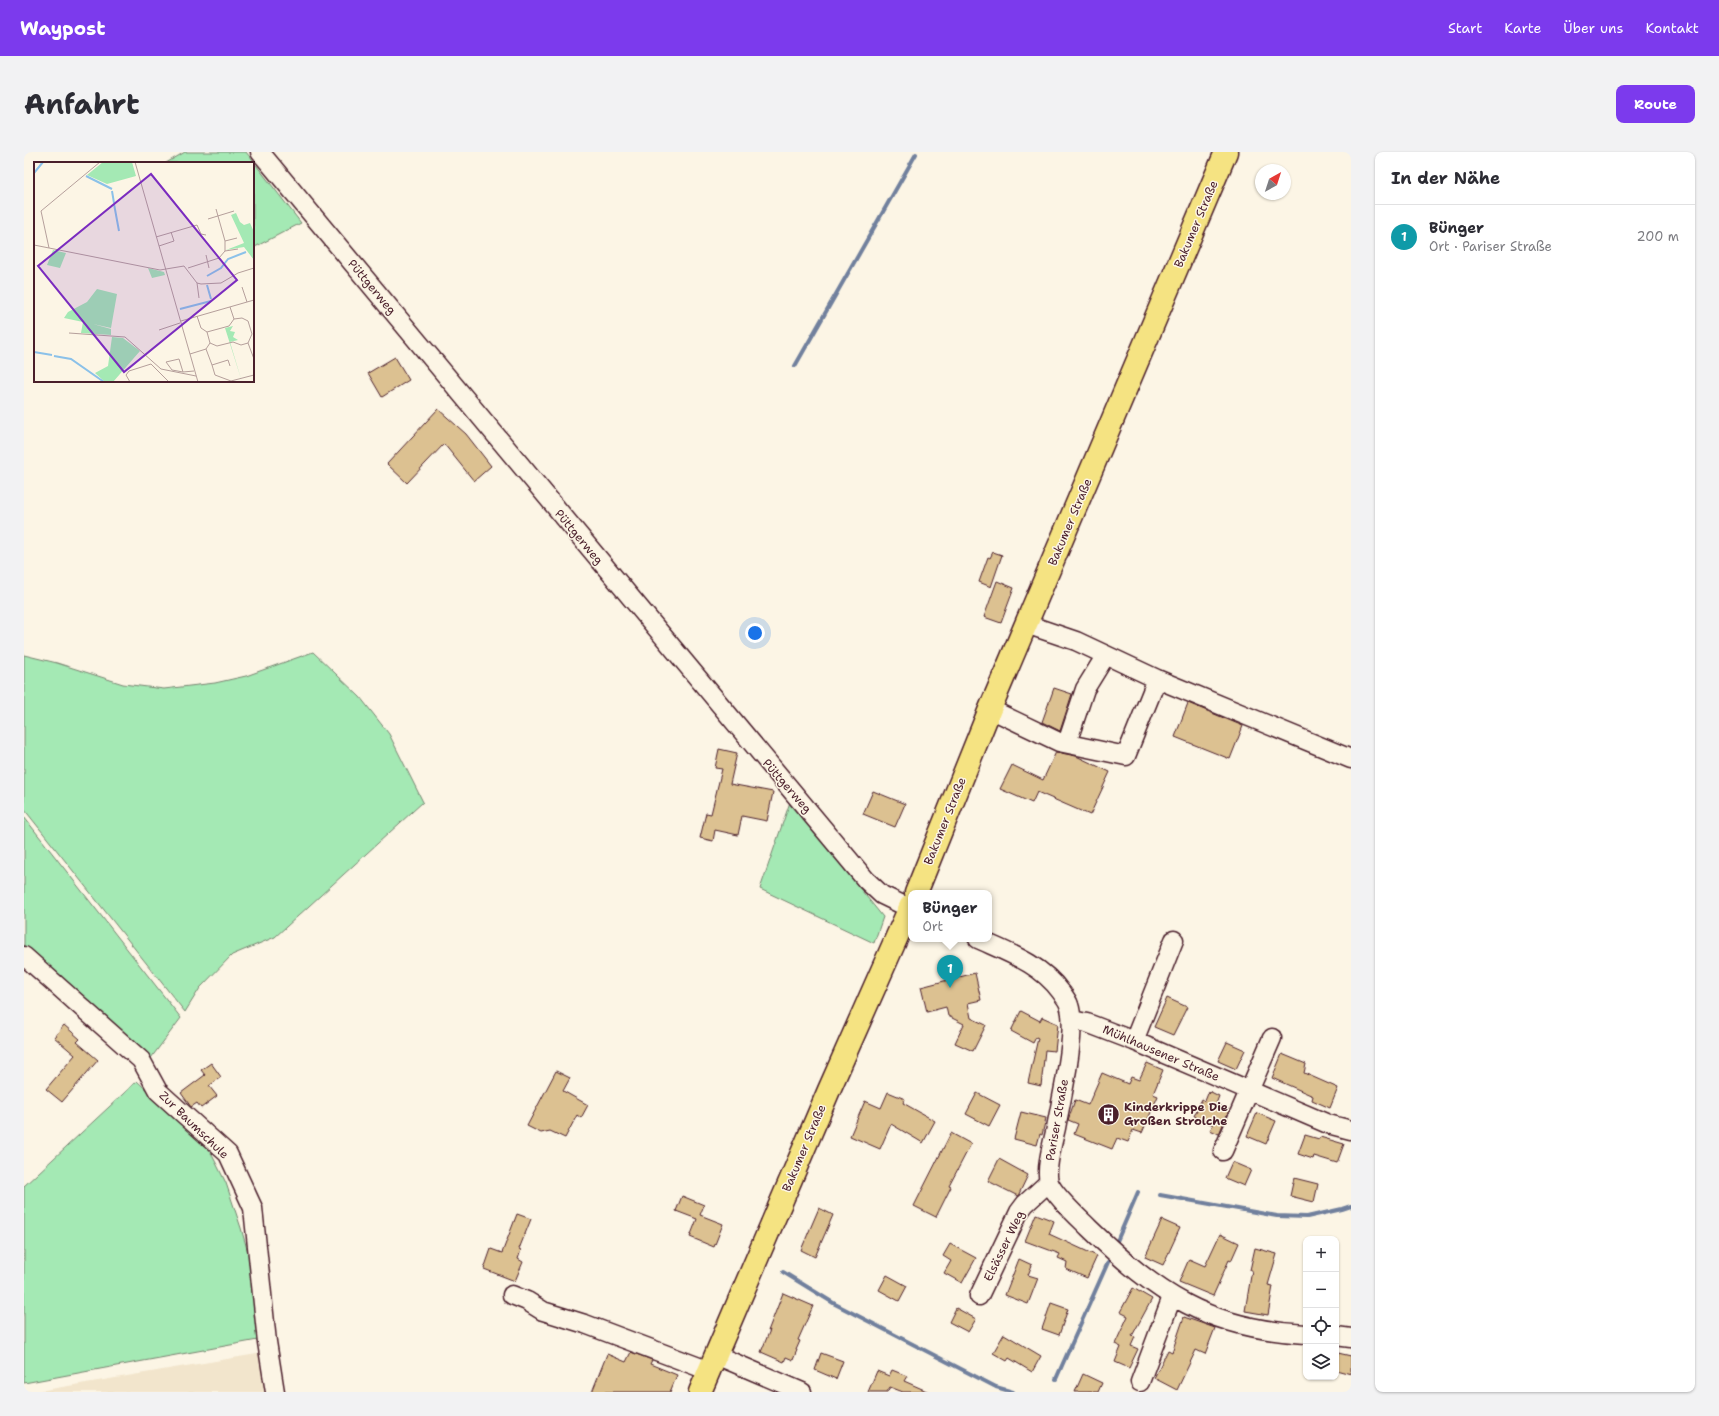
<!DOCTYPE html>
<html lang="de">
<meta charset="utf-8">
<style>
:root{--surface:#fff;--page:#f2f2f3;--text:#2b2b33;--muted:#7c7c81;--line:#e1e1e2;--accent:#7c3aed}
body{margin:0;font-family:"Shantell Sans",sans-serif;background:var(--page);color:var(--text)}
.controls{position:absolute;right:12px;bottom:12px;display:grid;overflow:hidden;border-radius:8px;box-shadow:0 1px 3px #0004}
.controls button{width:36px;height:36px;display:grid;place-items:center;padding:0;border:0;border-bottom:1px solid var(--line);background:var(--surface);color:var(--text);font:20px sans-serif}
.compass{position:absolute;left:1231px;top:12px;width:36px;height:36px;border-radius:50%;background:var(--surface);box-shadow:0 1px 3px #0004;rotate:39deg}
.you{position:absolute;left:731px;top:481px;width:14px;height:14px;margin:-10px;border:3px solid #fff;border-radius:50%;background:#1a73e8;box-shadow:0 0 0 6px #1a73e833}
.badge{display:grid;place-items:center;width:26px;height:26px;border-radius:50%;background:var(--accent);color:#fff;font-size:13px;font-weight:700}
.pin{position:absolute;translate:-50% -33px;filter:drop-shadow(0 1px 2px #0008)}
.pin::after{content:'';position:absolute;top:21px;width:14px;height:12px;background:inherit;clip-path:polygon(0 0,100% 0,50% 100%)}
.popup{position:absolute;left:884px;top:738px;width:84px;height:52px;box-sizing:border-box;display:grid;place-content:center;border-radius:8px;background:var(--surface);filter:drop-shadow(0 1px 3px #0005);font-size:13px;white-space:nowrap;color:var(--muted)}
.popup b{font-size:15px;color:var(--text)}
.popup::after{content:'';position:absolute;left:50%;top:100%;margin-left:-8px;border:8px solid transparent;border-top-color:var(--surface)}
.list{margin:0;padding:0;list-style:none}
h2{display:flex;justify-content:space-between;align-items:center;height:52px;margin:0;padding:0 16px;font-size:17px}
h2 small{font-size:13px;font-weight:400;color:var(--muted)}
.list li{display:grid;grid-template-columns:26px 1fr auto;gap:12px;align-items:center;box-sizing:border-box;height:64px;padding:0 16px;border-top:1px solid var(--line)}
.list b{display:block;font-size:15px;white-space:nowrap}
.list p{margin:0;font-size:13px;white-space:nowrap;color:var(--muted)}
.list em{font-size:13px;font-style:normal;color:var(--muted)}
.icon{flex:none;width:22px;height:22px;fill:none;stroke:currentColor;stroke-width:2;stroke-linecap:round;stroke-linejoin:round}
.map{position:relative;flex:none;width:1327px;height:1240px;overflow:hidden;border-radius:8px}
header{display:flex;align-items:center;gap:24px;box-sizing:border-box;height:56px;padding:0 20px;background:var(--accent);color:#fff}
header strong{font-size:19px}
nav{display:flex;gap:22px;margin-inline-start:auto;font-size:14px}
.intro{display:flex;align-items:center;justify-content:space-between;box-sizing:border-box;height:96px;padding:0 24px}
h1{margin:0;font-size:28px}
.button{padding:10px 18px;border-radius:8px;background:var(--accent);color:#fff;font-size:14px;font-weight:700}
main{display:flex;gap:24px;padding:0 24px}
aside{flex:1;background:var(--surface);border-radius:8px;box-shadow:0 1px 3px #0004}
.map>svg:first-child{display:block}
.built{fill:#f2e5cc}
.green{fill:#a4e9b4;stroke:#778470}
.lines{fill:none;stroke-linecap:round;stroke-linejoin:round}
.stream{stroke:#71809d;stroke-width:4}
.building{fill:#dcc191;stroke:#4a1f2b}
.minor-casing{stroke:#4a1f2b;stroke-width:21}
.major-casing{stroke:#4a1f2b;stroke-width:25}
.minor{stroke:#fcf5e5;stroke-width:18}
.major{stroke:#f5e382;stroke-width:22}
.labels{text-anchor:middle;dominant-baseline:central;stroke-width:3;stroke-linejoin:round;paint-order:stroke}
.street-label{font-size:12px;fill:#4a1f2b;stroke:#fcf5e5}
.poi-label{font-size:12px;font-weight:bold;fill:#4a1f2b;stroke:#fcf5e5;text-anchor:start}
.inset-river{fill:none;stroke:#8bc1e9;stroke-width:2}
.inset-road{fill:none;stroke:#b59f9b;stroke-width:1}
.view{fill:#7b2cbf;fill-opacity:0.15;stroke:#7b2cbf;stroke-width:2}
.inset-edge{fill:none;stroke:#4a1f2b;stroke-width:2}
</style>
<header>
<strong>Waypost</strong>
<nav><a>Start</a><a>Karte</a><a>Über uns</a><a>Kontakt</a></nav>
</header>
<div class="intro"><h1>Anfahrt</h1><a class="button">Route</a></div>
<main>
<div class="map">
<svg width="1327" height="1240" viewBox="0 0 1327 1240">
<rect width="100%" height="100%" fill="#fcf5e5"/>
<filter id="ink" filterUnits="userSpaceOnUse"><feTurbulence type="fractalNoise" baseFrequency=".025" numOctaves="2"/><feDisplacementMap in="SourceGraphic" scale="8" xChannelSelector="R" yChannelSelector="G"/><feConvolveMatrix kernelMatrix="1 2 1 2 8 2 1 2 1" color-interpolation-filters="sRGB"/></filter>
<g filter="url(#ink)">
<path class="built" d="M238 1201 244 1240H9Z"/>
<path class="green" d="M161 0H222L277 71 229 96V11H142Z
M289 500 336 545 365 582 399 650 251 785 208 803 176 836 161 860 0 657V503L33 511 99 532 140 537 191 531 222 524Z
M766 650 859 765 850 791 736 737Z
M0 665 157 866 124 910 0 797Z
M113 929 185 997 202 1031 217 1076 231 1125 239 1187 0 1231V1034Z"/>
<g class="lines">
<path class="stream" d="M771 214 892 2
M1136 1043 1253 1064 1283 1065 1318 1057 1327 1054
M1093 1089 1114 1040
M759 1120 811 1152 972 1235 989 1240
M1032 1227 1085 1108"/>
</g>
<path class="building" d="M371 205 385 228 358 245 344 221Z
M414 257 442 282 467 314 450 329 420 292 383 331 363 312Z
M969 400 978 403 967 435 955 430 964 405 966 406Z
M973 429 990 436 977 471 960 465Z
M1030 536 1048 542 1036 579 1018 570Z
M1164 551 1219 574 1206 607 1151 585Z
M695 597 713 601 706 632 749 640 743 669 718 664 714 683 691 678 689 689 676 686 682 661 687 662 698 617 691 616Z
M1032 600 1052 604 1086 620 1066 663 1013 640 1008 651 976 637 988 613 1019 628Z
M849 639 881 652 871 675 839 662Z
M951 821 957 848 944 851 947 866 962 873 949 899 931 891 940 872 924 864 922 855 903 860 897 835Z
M1143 846 1163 855 1149 883 1130 875Z
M997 859 1016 869 1018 865 1034 872 1031 899 1021 898 1017 934 1004 931 1014 886 1012 885 1009 891 987 879Z
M40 873 56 887 53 890 74 908 38 950 22 937 51 903 30 885Z
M1203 890 1221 898 1212 917 1194 909Z
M1258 902 1282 912 1280 921 1314 936 1306 956 1288 948 1289 944 1248 926Z
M187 911 197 925 185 934 193 944 177 956 173 951 167 955 157 941 181 923 177 918Z
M1123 911 1139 918 1129 942 1134 944 1118 981 1109 978 1104 990 1093 986 1088 997 1050 982 1054 972 1044 968 1051 948 1064 953 1078 921 1104 932 1107 925 1115 928Z
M532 919 546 926 539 939 564 953 557 966 553 963 541 986 526 979 517 981 503 974Z
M1185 939 1195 944 1192 952 1205 958 1195 982 1186 978 1189 973 1170 964 1178 947 1181 949Z
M864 940 881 947 879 951 911 969 899 991 867 972 856 997 826 984 841 949 857 956Z
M953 941 976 953 965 974 942 962Z
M997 960 1022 966 1018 983 1016 982 1013 993 990 987Z
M1233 961 1252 969 1242 992 1223 984Z
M927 981 947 992 925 1034 927 1035 912 1065 890 1054Z
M1281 983 1295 987 1296 985 1320 992 1313 1011 1290 1004 1289 1007 1274 1002Z
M975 1007 1004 1023 994 1044 964 1029Z
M1208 1010 1227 1018 1220 1034 1201 1026Z
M1270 1026 1294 1032 1290 1050 1266 1044Z
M658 1044 680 1053 676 1063 699 1072 690 1095 666 1085 673 1067 652 1059Z
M795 1056 809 1063 791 1105 777 1098Z
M493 1062 507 1067 495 1097 497 1098 494 1107 499 1110 491 1129 460 1117 467 1097 478 1101Z
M1012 1062 1030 1069 1025 1082 1073 1104 1063 1126 1042 1117 1043 1110 1034 1106 1036 1102 1001 1089Z
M1138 1068 1156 1076 1139 1113 1121 1105Z
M1196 1082 1215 1091 1207 1109 1205 1108 1189 1144 1155 1130 1165 1107 1181 1114Z
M926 1092 952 1106 938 1131 920 1121 927 1109 919 1104Z
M1231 1096 1253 1102 1244 1133 1249 1134 1244 1163 1221 1159 1228 1118H1226Z
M995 1107 1008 1113 1004 1123 1014 1126 1004 1152 981 1143Z
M863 1123 883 1134 875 1149 855 1138Z
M1109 1136 1128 1147 1108 1184 1111 1185 1107 1194 1114 1197 1105 1216 1091 1210 1097 1195 1091 1192 1104 1164 1096 1160Z
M759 1141 789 1154 774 1188 776 1189 772 1198H773L769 1208 762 1205 760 1210 737 1200 746 1178 744 1179Z
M1027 1151 1044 1157 1035 1183 1018 1177Z
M932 1156 952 1167 944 1180 925 1170Z
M1160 1165 1191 1176 1181 1202 1172 1198 1153 1238 1130 1226 1144 1198 1148 1200Z
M980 1182 1017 1204 1008 1220 985 1206 983 1209 969 1201Z
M607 1200 628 1208 626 1212 653 1223 646 1240H568L583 1202 602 1210Z
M797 1201 819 1209 812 1227 791 1218Z
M1314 1201 1327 1204V1222L1312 1218Z
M868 1218 883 1224 880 1229 905 1240H879L866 1235 863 1240H844L853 1219 865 1224Z
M1059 1222 1078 1231 1074 1240H1051Z"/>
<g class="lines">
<defs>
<path id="minor" d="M236 0 842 728 858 743 887 757
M1002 472 1052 489 1133 527 1327 607
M966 557 1035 590 1102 604 1133 527
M1043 591 1061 537 1082 503
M954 787C985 801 1017 812 1037 840 1040 844 1044 849 1045 853 1054 878 1037 948 1032 976 1029 989 1021 1017 1025 1030 1029 1042 1055 1066 1065 1076 1133 1142 1184 1177 1282 1182
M0 804 117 908 134 939 204 1002 229 1056 243 1190 251 1240
M1048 868 1063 871 1110 889 1304 972 1327 978
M1110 889 1150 788
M1199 999 1248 886
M488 1143 503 1149 519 1159 561 1172 675 1215
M955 1144 995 1060 1001 1052 1025 1030
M1312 1184 1327 1186
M692 1203 778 1240
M1116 1230 1148 1145"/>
<path id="major" d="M892 741 966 557 1202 0
M676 1240 805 938 887 753"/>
</defs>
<use href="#minor" class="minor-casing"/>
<use href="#major" class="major-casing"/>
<use href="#minor" class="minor"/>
<use href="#major" class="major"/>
</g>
</g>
<defs>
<symbol id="building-disc" viewBox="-11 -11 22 22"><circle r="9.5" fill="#4a1f2b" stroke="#fcf5e5"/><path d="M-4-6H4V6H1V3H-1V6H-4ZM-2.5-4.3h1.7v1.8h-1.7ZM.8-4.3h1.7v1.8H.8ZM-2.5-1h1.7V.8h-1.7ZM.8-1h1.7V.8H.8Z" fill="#fff"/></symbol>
</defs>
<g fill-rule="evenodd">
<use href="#building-disc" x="1072" y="950" width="25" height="25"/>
</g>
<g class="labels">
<g class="street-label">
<text transform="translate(1172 72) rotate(-67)">Bakumer Straße</text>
<text transform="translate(348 135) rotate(50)">Püttgerweg</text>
<text transform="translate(1046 370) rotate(-67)">Bakumer Straße</text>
<text transform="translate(555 385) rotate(50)">Püttgerweg</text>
<text transform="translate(763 634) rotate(49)">Püttgerweg</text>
<text transform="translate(921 669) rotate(-68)">Bakumer Straße</text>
<text transform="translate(1137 901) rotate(23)">Mühlhausener Straße</text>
<text transform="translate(1033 968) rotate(-80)">Pariser Straße</text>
<text transform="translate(170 973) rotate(44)">Zur Baumschule</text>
<text transform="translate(780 996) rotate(-67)">Bakumer Straße</text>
<text transform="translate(980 1094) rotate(-64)">Elsässer Weg</text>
</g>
<g class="poi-label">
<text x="1100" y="955">Kinderkrippe Die<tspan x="1100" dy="14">Großen Strolche</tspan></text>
</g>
</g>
<g transform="translate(10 10)">
<rect width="220" height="220" fill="#fcf5e5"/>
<path d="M69 0H98L102 14 73 22 53 13ZM202 51 206 60 210 63 216 61 220 70V98L210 85 192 88 210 81 197 53ZM19 88 32 91 26 106 13 103ZM114 106 130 110 131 113 118 116ZM63 127 83 132 77 166 59 162 77 167V173L47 171 49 160 30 156 34 150 53 140ZM199 164 196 169 201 170 199 175 204 178 196 180 208 220 191 166ZM78 175 89 176 106 189 79 220H71L61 211 74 204Z" fill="#a4e9b4"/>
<path class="inset-river" d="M0 11 9 0M52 14 78 27M78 29 80 41M80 42 85 69M173 114 187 106 194 97 212 90M173 123 177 137M146 147 177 139M0 190 18 193M20 194 37 197 70 220"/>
<path class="inset-road" d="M101 0 164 220M174 57 200 49M122 75 163 63 167 72 172 73M191 79 203 76M0 83 126 108 150 104 163 121 167 122 187 121 204 111 220 106M125 84 140 79 137 70M15 86 7 49 66 0M191 89 204 87M172 93 175 106M154 106 185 96 191 89V79L182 47M163 121 165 136M208 125 213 140M196 145 200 157M163 154 167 166 173 170M208 156 214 159 218 172 214 181 207 183 199 180 183 184 176 181 173 170 195 164 200 157ZM147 159 220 138M125 168 146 161M35 171 91 175 127 207 162 214M214 181 220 197M172 187 178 203M156 192 172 187 176 181M196 204 194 198 178 203 181 213 197 219 220 213M149 210 145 197 132 200 138 208 149 210 160 209M96 220 92 213 95 209 117 202 135 220"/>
<path class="view" d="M117 12 203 118 90 210 4 104Z"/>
<rect width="220" height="220" class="inset-edge"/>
</g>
</svg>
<div class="controls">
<button>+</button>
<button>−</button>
<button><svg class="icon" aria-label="locate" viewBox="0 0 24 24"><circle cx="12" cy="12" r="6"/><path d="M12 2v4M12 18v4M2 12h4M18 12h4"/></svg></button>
<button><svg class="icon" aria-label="layers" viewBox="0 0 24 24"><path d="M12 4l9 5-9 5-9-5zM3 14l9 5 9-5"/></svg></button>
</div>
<svg class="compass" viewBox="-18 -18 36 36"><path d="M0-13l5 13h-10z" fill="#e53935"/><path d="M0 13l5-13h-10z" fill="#7c7c81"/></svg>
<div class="you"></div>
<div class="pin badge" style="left:926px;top:836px;background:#0f9aa8">1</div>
<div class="popup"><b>Bünger</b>Ort</div>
</div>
<aside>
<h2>In der Nähe<small></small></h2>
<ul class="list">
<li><span class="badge" style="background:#0f9aa8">1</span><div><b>Bünger</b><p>Ort · Pariser Straße</p></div><em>200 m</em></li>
</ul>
</aside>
</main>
